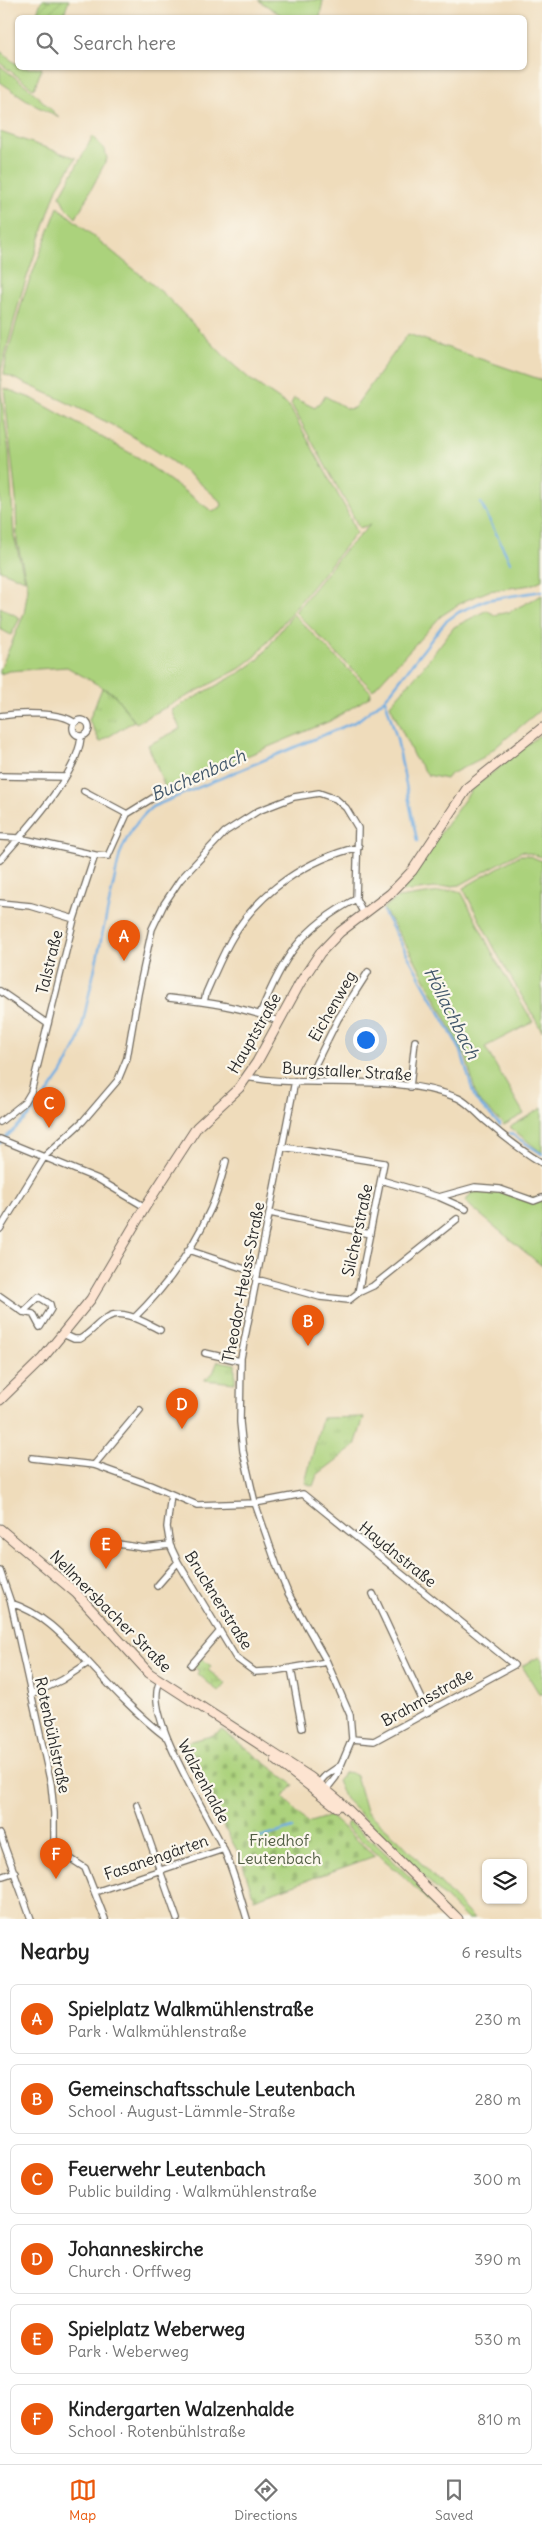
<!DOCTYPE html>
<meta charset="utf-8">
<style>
:root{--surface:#fff;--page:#f2f2f2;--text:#222;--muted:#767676;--line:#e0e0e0;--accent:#ea580c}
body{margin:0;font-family:Delius,sans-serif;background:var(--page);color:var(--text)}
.controls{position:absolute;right:15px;bottom:15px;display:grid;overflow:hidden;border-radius:8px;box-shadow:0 1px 4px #0004}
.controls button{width:45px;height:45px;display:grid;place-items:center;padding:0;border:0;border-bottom:1px solid var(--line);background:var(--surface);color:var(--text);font:25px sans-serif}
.you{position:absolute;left:365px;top:1039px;width:18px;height:18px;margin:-12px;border:4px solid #fff;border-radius:50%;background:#1a73e8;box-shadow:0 0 0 8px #1a73e833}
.badge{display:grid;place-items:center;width:32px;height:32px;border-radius:50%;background:var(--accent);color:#fff;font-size:16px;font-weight:700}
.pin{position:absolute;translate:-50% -41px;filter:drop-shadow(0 1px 2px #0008)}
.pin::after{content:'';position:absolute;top:26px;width:18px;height:15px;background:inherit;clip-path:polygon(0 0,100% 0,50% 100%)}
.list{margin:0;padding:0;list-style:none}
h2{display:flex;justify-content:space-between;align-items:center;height:65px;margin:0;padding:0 20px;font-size:21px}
h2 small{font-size:16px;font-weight:400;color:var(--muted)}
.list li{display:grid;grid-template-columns:32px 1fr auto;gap:15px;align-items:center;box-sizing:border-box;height:70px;margin:0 10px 10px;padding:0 10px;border:1px solid var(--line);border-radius:8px}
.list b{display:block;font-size:19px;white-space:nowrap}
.list p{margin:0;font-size:16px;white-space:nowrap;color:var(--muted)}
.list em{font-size:16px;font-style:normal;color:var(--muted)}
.icon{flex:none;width:28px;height:28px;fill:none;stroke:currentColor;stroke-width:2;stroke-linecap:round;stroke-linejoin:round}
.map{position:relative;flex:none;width:542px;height:1919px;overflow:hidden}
.search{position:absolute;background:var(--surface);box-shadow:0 1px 4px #0004;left:15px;right:15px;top:15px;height:55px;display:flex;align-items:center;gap:12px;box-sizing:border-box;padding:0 18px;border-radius:8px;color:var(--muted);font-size:19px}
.sheet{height:545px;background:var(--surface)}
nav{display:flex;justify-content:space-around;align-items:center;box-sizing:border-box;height:70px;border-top:1px solid var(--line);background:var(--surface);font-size:14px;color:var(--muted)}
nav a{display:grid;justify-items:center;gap:2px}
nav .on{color:var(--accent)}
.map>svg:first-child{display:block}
.grass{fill:#abd27c;stroke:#6b7e54}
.cemetery{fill:url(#cemetery-stones);stroke:#6b7e54}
.park{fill:url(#park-tufts);stroke:#6b7e54}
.garden{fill:url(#garden-furrows);stroke:#6b7e54}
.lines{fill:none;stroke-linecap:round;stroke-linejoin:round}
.stream{stroke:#70ade2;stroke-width:2.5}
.street-casing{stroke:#70695d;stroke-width:8}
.secondary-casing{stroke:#70695d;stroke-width:11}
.street{stroke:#fff;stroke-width:5.5}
.secondary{stroke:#fde4d1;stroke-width:9}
.labels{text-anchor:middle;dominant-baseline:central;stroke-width:4.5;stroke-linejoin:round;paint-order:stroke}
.street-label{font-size:16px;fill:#2b2b2b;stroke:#fbf7ec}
.park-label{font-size:16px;fill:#515d43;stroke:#fbf7ec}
.water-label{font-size:18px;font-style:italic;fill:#43586b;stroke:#fbf7ec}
</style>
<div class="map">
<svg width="542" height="1919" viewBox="0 0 542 1919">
<defs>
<pattern id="cemetery-stones" width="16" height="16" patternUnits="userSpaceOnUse" patternTransform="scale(1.25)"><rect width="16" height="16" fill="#abd27c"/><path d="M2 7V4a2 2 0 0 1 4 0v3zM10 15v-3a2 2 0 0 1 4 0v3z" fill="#93b46b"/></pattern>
<pattern id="park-tufts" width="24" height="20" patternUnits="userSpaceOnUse" patternTransform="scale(1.25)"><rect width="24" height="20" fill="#abd27c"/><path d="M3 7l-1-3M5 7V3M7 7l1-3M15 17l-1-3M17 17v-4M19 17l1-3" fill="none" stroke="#93b46b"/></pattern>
<pattern id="garden-furrows" width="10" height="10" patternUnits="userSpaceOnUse" patternTransform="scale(1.25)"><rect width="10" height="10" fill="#abd27c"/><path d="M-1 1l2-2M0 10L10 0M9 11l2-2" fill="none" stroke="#93b46b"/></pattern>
</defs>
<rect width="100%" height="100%" fill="#fbf7ec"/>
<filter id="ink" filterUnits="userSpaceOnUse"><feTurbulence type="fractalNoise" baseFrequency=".02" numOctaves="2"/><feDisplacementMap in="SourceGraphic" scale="10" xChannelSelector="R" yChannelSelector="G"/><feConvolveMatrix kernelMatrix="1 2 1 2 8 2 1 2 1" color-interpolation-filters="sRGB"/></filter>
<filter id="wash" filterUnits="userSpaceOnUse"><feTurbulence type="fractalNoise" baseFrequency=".0096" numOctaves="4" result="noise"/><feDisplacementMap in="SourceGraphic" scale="20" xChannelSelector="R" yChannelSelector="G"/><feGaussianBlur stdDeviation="1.12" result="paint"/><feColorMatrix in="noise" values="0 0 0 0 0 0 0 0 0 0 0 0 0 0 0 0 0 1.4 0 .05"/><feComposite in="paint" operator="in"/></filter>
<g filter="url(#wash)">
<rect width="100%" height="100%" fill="#efdcbb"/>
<path class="grass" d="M258 0H323L320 17H284Z
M0 51 16 64 17 62 18 68H42L34 89 0 63Z
M0 66 29 88 59 117 36 106 0 82Z
M0 132 76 158 57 188 21 295 1 370V393L9 452 14 536 25 580 0 570Z
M93 136 105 150 107 159 76 218 66 208 60 196Z
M58 207 164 294 229 361 251 380 289 406 346 509 356 533 256 656 239 669 136 723 114 694 67 667 9 671 0 674V670L24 614 28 588 17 542 16 499 4 388 33 399 139 458 213 512 222 506 221 502C156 440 84 410 4 374L6 359 24 295Z
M408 334 542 380V580L531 585 489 591 464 601 441 616 373 690 295 612 344 551 370 525 359 528 348 506 291 404 294 398 315 408 325 396 348 409 354 408Z
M542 595V705L539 711 484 757 449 775 446 779 428 775 414 757 390 705 420 671 454 627 487 610 494 615 509 612Z
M0 607 20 618 11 635 0 629Z
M293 614 371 692 369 697 330 721 166 790 148 745 180 729 172 710 241 672 259 659Z
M542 733V857L522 851 460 885 402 892V887L472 789Z
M520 855H527L542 861V1031L499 957 463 888Z
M454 890 461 892 465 899 497 962 533 1022 485 1047 524 1114 504 1125 477 1099 466 1057 414 958 383 908 398 898Z
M542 1108V1153L510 1127Z
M474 1189 499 1191 542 1200V1266L471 1207 466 1201Z
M539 1657 542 1661V1693L540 1695 522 1666Z
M345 1772 352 1773 356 1776 366 1811 399 1840 474 1919H467L345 1799 337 1781Z
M348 1822 376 1844 453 1919H446L402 1875 349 1830 346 1826Z"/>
<path class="cemetery" d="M222 1730 294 1785 283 1797 307 1823 330 1816 375 1856 254 1899 241 1858 180 1744 211 1736Z"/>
<path class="park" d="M102 688 114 694 134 721 100 742 89 720Z
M218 1361 235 1364V1383L204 1380 213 1373Z
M364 1417 355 1446 317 1475 313 1486 305 1483 322 1418Z
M201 1658 211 1666 208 1670 226 1684 219 1692 197 1673 199 1671 194 1667Z"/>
<path class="garden" d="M42 0H69L63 17H49L37 12Z"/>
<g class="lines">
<path class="stream" d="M481 503 510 562
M385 699 397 739 417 841
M383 911 461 1051 475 1099 500 1125
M510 1133 542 1154
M0 1143 36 1109 47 1094 62 1073 79 1040 120 854C128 834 136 821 152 807L357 721 385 699 445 622 459 612 486 600 542 591
M253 1840 293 1828"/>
</g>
</g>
<g filter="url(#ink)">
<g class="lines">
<defs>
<path id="street" d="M0 716C18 713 61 711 75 723
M73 728a8 8 0 1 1 16 0a8 8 0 1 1-16 0Z
M0 776 65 777
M84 791 127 814
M0 837 19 838 95 855
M0 860C25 831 78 775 81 737
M0 903 31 906 74 919
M0 991 48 1024
M169 998C206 1002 244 1007 278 1021
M204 1002 206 993C214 975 222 955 232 938 259 891 308 859 359 847
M260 1014C283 957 301 928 356 899
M246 1077C314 1089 393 1072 458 1098 469 1103 478 1115 487 1122 504 1137 522 1151 542 1163
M295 1081 241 1358 240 1422 243 1451 255 1503 278 1569 288 1593 327 1662 350 1715 352 1739 336 1777 325 1791
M307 1081 338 1019 368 972
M410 1087 415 1041
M0 1122 25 1102 31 1092 74 919 95 855 108 856 127 814 156 796
M0 1139 98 1179 145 1207
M381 1180 439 1197 466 1209
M439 1197 475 1187 500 1189 534 1201 542 1198
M270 1213 370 1234
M0 1229 45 1156 83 1121 118 1080 127 1058 138 994 152 929 164 904 180 880 225 832 258 811 294 797 319 793 336 799 346 808 358 828 356 899 364 914
M188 1250 257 1273
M256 1279 320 1297 349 1300 358 1293 384 1163 283 1147
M358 1293 373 1286 457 1219
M0 1296 23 1312 33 1314 40 1327 51 1309 50 1304 39 1297 23 1312
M134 1318C166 1287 193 1249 211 1208 218 1193 222 1176 226 1161
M63 1334 74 1339H80C91 1333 98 1322 108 1317 123 1308 147 1324 160 1330
M205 1353 240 1361
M32 1458 94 1465 150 1485 197 1505 255 1503 303 1494 514 1665 374 1741 352 1739
M94 1465 140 1410
M171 1494 167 1527 170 1545 178 1562 236 1658 255 1672 273 1671 327 1662
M118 1544 144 1548 170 1545
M0 1571 11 1603 51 1784 54 1813V1839L65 1855 85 1868 105 1919
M157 1586 178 1562
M373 1594 428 1712
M11 1603C45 1614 65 1638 89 1663 113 1689 138 1716 166 1737
M191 1665 220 1631
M291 1668 302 1728
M160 1682C141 1713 210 1817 224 1850 234 1872 240 1896 247 1919
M31 1695 62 1680 88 1663
M316 1786 325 1776 341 1765
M137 1805 177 1919
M0 1834 31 1919
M0 1877 15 1872
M95 1892 224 1849"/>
<path id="secondary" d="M0 1400 42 1359 91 1299 145 1207 197 1127 239 1088 257 1062 300 983 320 953 340 932 390 894 412 871 468 787 542 728
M0 1529 76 1593 149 1673 310 1777 338 1800 458 1919
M276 1760 337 1807"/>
</defs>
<use href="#street" class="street-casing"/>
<use href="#secondary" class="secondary-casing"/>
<use href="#street" class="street"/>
<use href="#secondary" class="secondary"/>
</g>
</g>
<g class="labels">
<g class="street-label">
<text transform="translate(49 962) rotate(-76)">Talstraße</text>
<text transform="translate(332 1006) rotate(-60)">Eichenweg</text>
<text transform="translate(254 1033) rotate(-60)">Hauptstraße</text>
<text transform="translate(347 1071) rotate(3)">Burgstaller Straße</text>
<text transform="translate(357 1230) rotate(-78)">Silcherstraße</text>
<text transform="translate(243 1282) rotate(-79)">Theodor-Heuss-Straße</text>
<text transform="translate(398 1554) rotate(39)">Haydnstraße</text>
<text transform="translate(219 1600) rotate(58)">Brucknerstraße</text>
<text transform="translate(111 1611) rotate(45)">Nellmersbacher Straße</text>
<text transform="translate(427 1697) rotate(-29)">Brahmsstraße</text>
<text transform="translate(53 1735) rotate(78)">Rotenbühlstraße</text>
<text transform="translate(204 1781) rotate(62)">Walzenhalde</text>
<text transform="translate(156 1857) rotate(-19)">Fasanengärten</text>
</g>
<g class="park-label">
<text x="279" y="1840">Friedhof<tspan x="279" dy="18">Leutenbach</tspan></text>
</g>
<g class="water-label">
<text transform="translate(198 775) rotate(-24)">Buchenbach</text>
<text transform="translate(452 1013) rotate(63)">Höllachbach</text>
</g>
</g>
</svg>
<div class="controls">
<button><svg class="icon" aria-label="layers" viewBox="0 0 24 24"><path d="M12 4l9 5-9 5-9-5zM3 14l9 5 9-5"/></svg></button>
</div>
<div class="you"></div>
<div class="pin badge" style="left:124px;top:961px">A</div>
<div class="pin badge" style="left:308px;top:1346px">B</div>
<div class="pin badge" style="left:49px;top:1128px">C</div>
<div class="pin badge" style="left:182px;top:1429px">D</div>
<div class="pin badge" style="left:106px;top:1569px">E</div>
<div class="pin badge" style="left:56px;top:1879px">F</div>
<div class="search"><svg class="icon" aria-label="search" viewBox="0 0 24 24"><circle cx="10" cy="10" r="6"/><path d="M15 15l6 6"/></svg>Search here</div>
</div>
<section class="sheet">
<h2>Nearby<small>6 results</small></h2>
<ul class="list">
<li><span class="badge">A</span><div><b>Spielplatz Walkmühlenstraße</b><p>Park · Walkmühlenstraße</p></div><em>230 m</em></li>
<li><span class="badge">B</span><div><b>Gemeinschaftsschule Leutenbach</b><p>School · August-Lämmle-Straße</p></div><em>280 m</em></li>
<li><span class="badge">C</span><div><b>Feuerwehr Leutenbach</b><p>Public building · Walkmühlenstraße</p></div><em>300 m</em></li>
<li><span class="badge">D</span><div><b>Johanneskirche</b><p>Church · Orffweg</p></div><em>390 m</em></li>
<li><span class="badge">E</span><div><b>Spielplatz Weberweg</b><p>Park · Weberweg</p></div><em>530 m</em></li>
<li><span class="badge">F</span><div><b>Kindergarten Walzenhalde</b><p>School · Rotenbühlstraße</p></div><em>810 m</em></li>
</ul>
</section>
<nav>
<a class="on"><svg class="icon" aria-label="map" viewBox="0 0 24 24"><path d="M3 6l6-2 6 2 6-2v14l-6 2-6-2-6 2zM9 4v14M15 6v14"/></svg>Map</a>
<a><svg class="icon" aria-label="directions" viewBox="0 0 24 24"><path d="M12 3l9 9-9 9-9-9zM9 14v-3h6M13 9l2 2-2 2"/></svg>Directions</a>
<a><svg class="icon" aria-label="saved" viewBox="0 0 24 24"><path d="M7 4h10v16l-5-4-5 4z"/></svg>Saved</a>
</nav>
